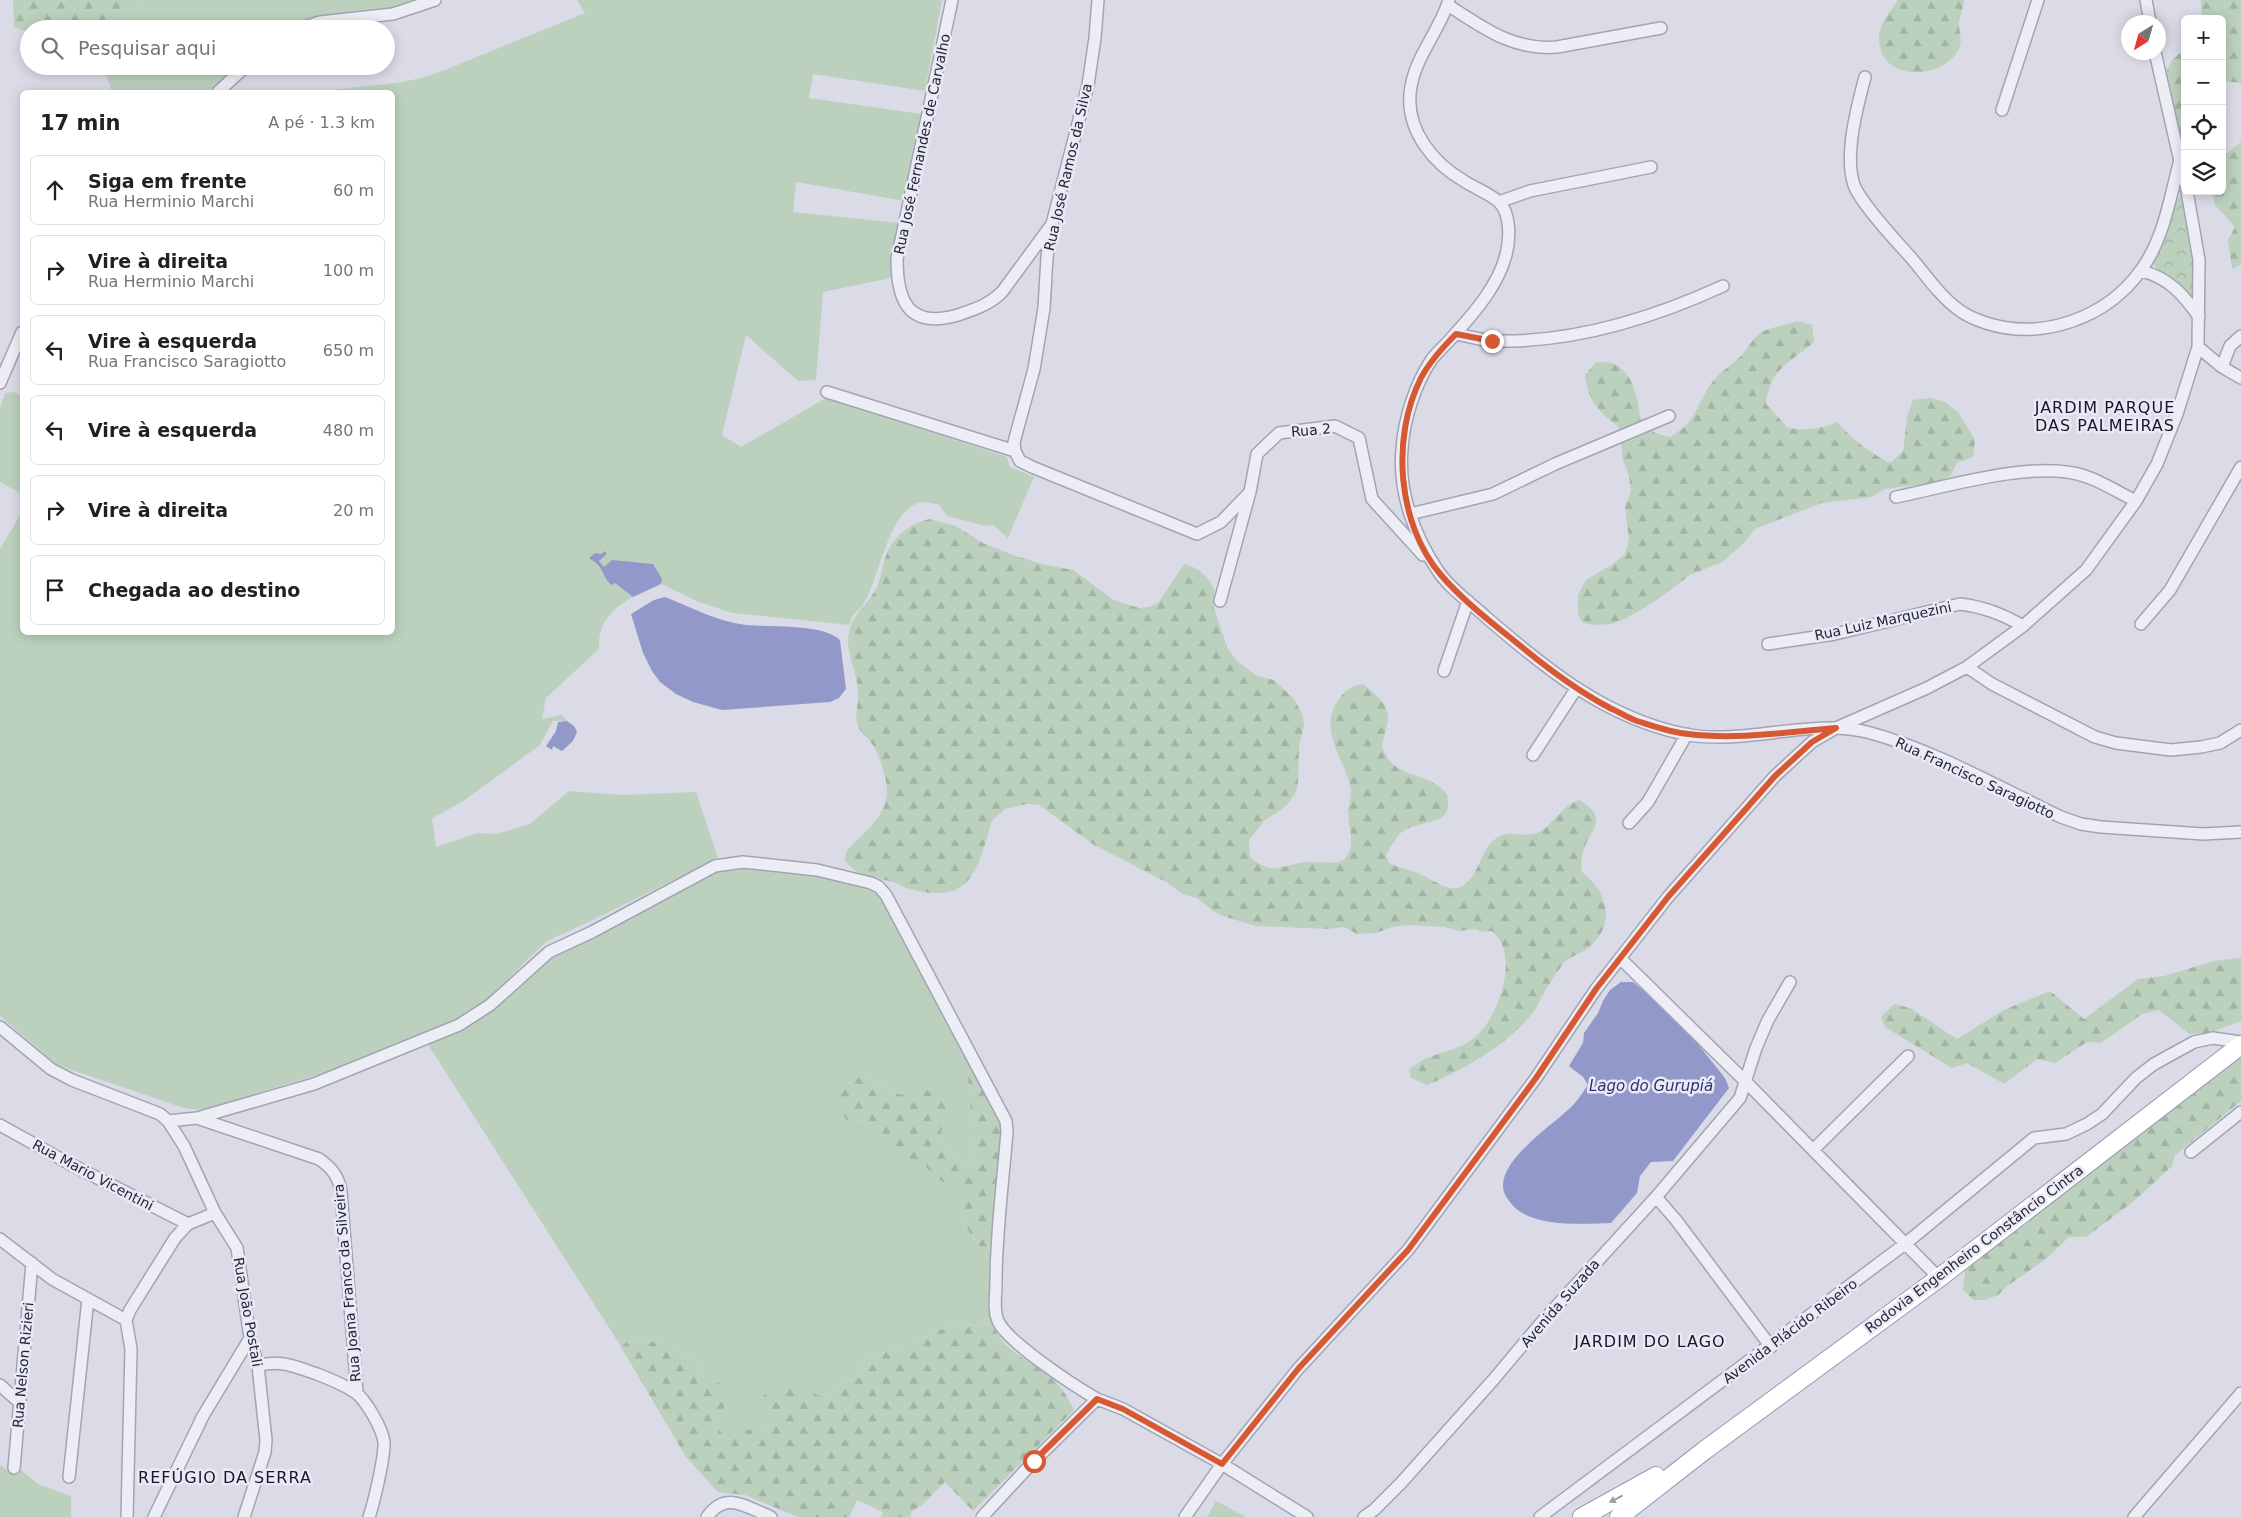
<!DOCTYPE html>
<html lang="pt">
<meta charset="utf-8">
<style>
:root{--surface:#fff;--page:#f6f6f6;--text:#202124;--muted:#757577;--line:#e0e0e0}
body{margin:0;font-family:"DejaVu Sans",sans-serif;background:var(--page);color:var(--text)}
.controls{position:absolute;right:15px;top:15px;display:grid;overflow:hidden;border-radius:8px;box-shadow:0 2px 12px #0003}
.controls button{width:45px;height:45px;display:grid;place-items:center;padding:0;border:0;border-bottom:1px solid var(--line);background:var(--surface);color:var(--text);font:25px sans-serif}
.compass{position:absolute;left:2121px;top:15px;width:45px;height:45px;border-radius:50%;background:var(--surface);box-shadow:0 2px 12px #0003;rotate:217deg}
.stop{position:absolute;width:15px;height:15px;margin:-11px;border:4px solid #d75934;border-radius:50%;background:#fff}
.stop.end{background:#d75934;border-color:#fff;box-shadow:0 1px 5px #0008}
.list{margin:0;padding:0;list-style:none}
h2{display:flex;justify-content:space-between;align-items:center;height:65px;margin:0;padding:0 20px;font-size:21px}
h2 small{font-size:16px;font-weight:400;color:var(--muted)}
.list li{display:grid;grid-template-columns:32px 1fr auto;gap:15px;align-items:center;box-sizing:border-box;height:70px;margin:0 10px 10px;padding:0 10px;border:1px solid var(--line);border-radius:8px}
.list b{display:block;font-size:19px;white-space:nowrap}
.list p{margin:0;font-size:16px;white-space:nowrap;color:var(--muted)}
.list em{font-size:16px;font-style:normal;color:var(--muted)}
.icon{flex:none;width:28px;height:28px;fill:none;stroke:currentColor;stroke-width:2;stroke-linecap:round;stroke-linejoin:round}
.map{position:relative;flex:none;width:2241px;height:1517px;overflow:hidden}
.search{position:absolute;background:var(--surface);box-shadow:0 2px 12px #0003;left:20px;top:20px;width:375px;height:55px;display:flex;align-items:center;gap:12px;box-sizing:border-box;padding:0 18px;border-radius:28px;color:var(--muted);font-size:19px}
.panel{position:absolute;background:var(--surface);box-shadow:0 2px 12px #0003;left:20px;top:90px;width:375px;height:545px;border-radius:8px}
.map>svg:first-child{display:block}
.grass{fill:#bbd1be}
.forest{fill:url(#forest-firs)}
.park{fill:url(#park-crowns)}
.water{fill:#9298ca}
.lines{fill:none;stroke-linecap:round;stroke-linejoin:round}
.street-casing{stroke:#a3a4b3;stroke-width:14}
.primary-casing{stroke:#999ab3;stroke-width:20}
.street{stroke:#ededf5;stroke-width:11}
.primary{stroke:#fff;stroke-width:18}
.oneway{fill:#9c9ca8}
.route{stroke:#d75934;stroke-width:6}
.labels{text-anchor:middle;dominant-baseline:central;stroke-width:5;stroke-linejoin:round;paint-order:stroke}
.street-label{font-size:14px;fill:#24243d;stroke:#eaeaf4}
.water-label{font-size:15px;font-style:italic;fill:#2b3074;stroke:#eaeaf4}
.quarter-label{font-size:16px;letter-spacing:1px;fill:#17162e;stroke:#eaeaf4}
</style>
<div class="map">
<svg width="2241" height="1517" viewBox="0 0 2241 1517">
<defs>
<pattern id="forest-firs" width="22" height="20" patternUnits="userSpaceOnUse" patternTransform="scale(1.25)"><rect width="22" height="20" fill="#bbd1be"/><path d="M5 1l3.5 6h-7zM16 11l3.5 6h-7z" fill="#a1b3a4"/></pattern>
<pattern id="park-crowns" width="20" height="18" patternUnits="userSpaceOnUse" patternTransform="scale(1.25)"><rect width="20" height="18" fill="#bbd1be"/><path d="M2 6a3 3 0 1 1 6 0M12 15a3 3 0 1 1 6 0" fill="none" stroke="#a1b3a4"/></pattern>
</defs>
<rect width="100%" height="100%" fill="#dadbe6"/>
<path class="grass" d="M144 0H422L390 9 307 19 284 29H111Z
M577 0H942L925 91 813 74 809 98 921 114 905 201 796 182 793 212 899 223 891 278 823 292 816 380 798 381 746 335 722 435 741 447 826 398 1007 457 1010 467 1034 477 1008 538 993 525 985 526 947 516 938 504C932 504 924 501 918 503 888 513 879 579 864 603 857 614 852 611 850 625L732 613 699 602 661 584 662 579 604 567 599 561 607 554 595 553 590 558C606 569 618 585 633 597 611 609 598 623 599 649L546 698 542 719 562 715 567 721H553L540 745 462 802 432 818 436 847 477 833 497 834 530 824 569 791 623 795 696 792 718 858 593 920 547 941 480 1006 459 1018 330 1071 205 1109H187L57 1065 0 1016V549L22 512V632H392V92H325L330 90 396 83 422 78 445 70 585 13Z
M103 66H237L207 92H112Z
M15 392 22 397V494L0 482V408L5 393Z
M745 867 818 875 874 890 882 899 964 1053 959 1057 968 1076 975 1163 957 1159 940 1139 947 1101 901 1095 863 1076 875 1127 893 1158 927 1167 941 1181 964 1191 961 1221 992 1263 993 1323 945 1328 895 1350 862 1357 864 1377 846 1380 825 1398 766 1421 762 1430H742L729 1439 717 1428 724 1407 704 1375 700 1361 687 1358 677 1346 631 1338 622 1348 427 1043C460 1029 480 1020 508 997 528 981 543 963 565 949L716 870Z
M0 1465 7 1470H21L38 1484 71 1496V1517H0Z
M1216 1501 1246 1517H1207Z"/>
<path class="forest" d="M13 0H144L111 29H81L75 24 60 29H29V32L14 27Z
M1898 0H1964C1964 8 1960 15 1959 23 1959 34 1964 41 1957 52 1938 82 1878 80 1879 38 1879 24 1891 10 1898 0Z
M2201 0H2241V83L2222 81V19H2202Z
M2185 49V154L2180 155 2165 74 2172 60Z
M2241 142V265L2232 269 2228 240 2235 227 2215 205 2212 191H2222V157Z
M1797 321 1812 325 1814 342C1789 364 1770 368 1766 404L1788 428C1806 431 1820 429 1837 422 1852 439 1870 453 1890 463L1903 451 1907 417 1913 400 1930 398 1945 402 1959 413 1975 440 1973 457 1957 463 1950 476 1934 483 1885 489 1872 497 1822 503 1755 529 1744 543 1722 562 1690 575 1654 602 1627 618 1611 624 1592 625 1582 622 1578 614V595L1586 580 1613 564 1625 554 1629 539 1625 506 1631 492 1629 476 1623 460 1619 427C1599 412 1588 401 1585 375L1596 362C1601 362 1607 362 1612 363 1635 372 1638 402 1641 422L1655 433 1670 437C1694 423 1694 412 1707 390 1715 376 1728 367 1740 357 1748 349 1753 336 1764 331 1774 327 1786 325 1797 321Z
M930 519 956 526 983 543 1013 555 1042 564 1073 570 1114 600 1139 608 1149 607 1159 602 1184 564C1202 568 1221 586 1213 605L1227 647 1236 660 1257 676 1274 680 1294 699 1303 716 1304 725 1299 748 1298 786 1295 794 1286 806 1264 821 1249 840 1250 857C1275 877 1279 865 1306 862 1317 861 1335 866 1344 859 1357 848 1348 825 1348 811 1349 802 1353 794 1350 785 1343 756 1317 729 1339 699 1345 690 1352 685 1363 684 1373 692 1390 705 1388 719 1387 728 1383 738 1382 747 1385 754 1389 762 1395 766 1411 778 1453 780 1448 807 1447 814 1442 819 1436 820 1406 830 1401 824 1386 856L1389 863C1398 868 1408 869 1418 873 1442 884 1460 903 1477 868 1483 857 1486 844 1498 837 1510 829 1526 839 1539 832 1555 823 1562 805 1580 800 1585 804 1594 809 1596 817 1599 831 1577 844 1582 872 1608 892 1617 925 1588 948 1580 955 1570 955 1563 964 1556 974 1550 983 1544 993 1540 998 1539 1004 1535 1010 1508 1045 1467 1068 1427 1085L1411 1078 1409 1070C1429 1051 1454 1054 1474 1038 1499 1018 1521 954 1492 931L1482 932 1476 929 1459 931 1444 927 1409 925 1392 927 1376 933 1357 934 1344 927 1328 929 1256 926 1226 917 1213 911 1197 898 1182 894 1168 883 1094 845 1039 805 1026 804 1005 809 992 821C977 869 973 906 910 889 905 888 901 885 896 883 877 877 858 878 845 861L846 852C861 833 883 822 887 795 888 781 879 752 870 741 865 735 859 732 857 723 855 715 858 705 858 697 860 671 840 649 852 623 859 608 874 598 879 582 882 572 883 562 887 553 894 535 912 523 930 519Z
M2241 958V1021L2209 1033 2189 1034 2159 1010 2142 1014 2101 1043 2087 1042 2055 1063 2037 1059 2004 1084 1967 1063 1952 1068 1885 1027 1881 1017 1894 1004 1910 1008 1957 1039 2004 1010 2050 991 2084 1019 2138 979 2164 976 2214 961Z
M964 1053 1002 1119 1003 1129 992 1263 961 1221 963 1191 941 1181 926 1167 893 1159 878 1144V1132L875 1127 857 1128C841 1115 832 1108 837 1086L863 1076 901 1095 922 1088 947 1101 940 1139 957 1159 975 1163 968 1077 959 1057Z
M2241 1058V1101L2175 1155 2172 1166 2133 1202 2086 1237H2069L2046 1259 2007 1286 1998 1295 1985 1300H1974L1963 1290 1965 1270Z
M993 1323C1000 1352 1035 1361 1055 1381 1063 1389 1069 1400 1074 1410L973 1511 945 1482 923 1504 912 1511 910 1517H881L883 1512 857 1500 849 1517H798L745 1495 718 1492 686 1457 621 1347 631 1338 677 1346 687 1358 700 1361 704 1375 722 1384 724 1407 717 1428 729 1439 742 1430H762L766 1421 761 1397 784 1381 825 1398 846 1380 864 1377 862 1357 895 1350 945 1328Z"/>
<path class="park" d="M2180 196 2184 200 2192 248 2193 298 2178 284 2157 270 2153 263 2155 253 2176 201Z"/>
<path class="water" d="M604 551 607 554 599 561 604 567 612 560 653 564 662 579 661 584 633 597 615 583 611 585C600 573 606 569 589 558L595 553 602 554Z
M665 597C691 607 718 622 746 625 769 627 825 624 840 640L846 689 839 698 830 702 722 710 693 702 676 694 660 682 652 671 643 653 631 614 654 600Z
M567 721 574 726 577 732 573 741 562 751 553 746 552 750 546 746 556 731 558 722Z
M1621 982H1633L1655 1000 1693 1038 1725 1078 1729 1088 1673 1161 1651 1162 1640 1176 1637 1193 1611 1223C1582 1224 1528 1228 1510 1202 1508 1199 1505 1196 1504 1192 1495 1163 1551 1126 1569 1109 1577 1102 1582 1093 1588 1085L1583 1077 1569 1066 1583 1043 1584 1033 1598 1013 1603 1001 1610 990Z"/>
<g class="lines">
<defs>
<path id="street" d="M952 0 897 259C897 302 909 329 958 315 975 309 989 305 1002 292L1052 224
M1449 0C1439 33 1413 58 1410 94 1407 131 1433 163 1464 181 1473 187 1492 195 1499 202 1511 214 1510 239 1506 255 1498 285 1476 311 1455 334 1448 343 1439 350 1432 359 1415 384 1404 419 1402 449 1398 492 1414 535 1438 571 1450 589 1471 603 1487 618 1546 669 1606 718 1684 734 1744 746 1809 718 1867 732 1932 749 2000 788 2061 817L2081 824 2101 827 2203 834 2241 832
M2146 0 2150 22
M1448 5C1483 28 1514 51 1557 47L1661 28
M299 29 320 22 393 14 435 0
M2155 52 2185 183
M1865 77C1857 107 1844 155 1854 185 1861 204 1898 243 1913 260 1927 277 1941 297 1959 310 1967 316 1977 320 1986 323 2042 341 2107 318 2141 270 2164 239 2170 197 2180 160
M218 92 246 66
M2002 110 2038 0
M1499 202 1530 191 1651 167
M2141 271C2168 277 2184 295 2199 317
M1456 334C1468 336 1481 340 1494 341 1574 343 1651 319 1723 286
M2198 347 2222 367 2241 378
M2222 367 2230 346 2241 336
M0 383 22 332
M827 392 1015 451 1020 461 1032 467 1197 534 1221 522 1250 492
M1015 451 1014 442 1034 369 1044 308 1047 257 1052 224 1088 85 1095 38 1098 0
M1896 497C1945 487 2025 463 2073 473 2095 477 2117 492 2136 501
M1410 514 1493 494 1555 464 1669 416
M1220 601 1250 492 1257 454 1279 433 1335 426 1359 438 1372 499 1423 555
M2141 624 2170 590 2241 467
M1768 644 1835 634 1960 604C1984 607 2002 614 2023 626
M1967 667 1992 684 2095 737 2116 743 2171 750 2201 747 2220 743 2241 730
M1444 671 1468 601
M1533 755 1576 689
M1629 823 1648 802 1687 734
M1621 959 1746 1082 1939 1278
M0 1027 51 1069 72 1080 160 1114 168 1121 184 1146 215 1213 237 1248 250 1338 258 1366 266 1440 265 1452 244 1517
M197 1118 314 1084 459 1025 490 1005 549 952 592 932 715 866 743 862 817 870 871 883 879 887 886 895 1006 1121 1007 1131C1003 1182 996 1233 996 1283 996 1296 993 1310 998 1321 1007 1342 1076 1387 1097 1399
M168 1121 197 1118 319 1159C332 1168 339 1177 341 1192L357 1393
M0 1125 70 1164 188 1224
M1813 1150 1908 1056
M2191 1152 2241 1112
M1656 1197 1676 1220 1771 1347
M0 1239 52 1279 126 1320
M258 1366C280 1359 296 1367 317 1374 330 1379 344 1385 355 1392 366 1400 382 1428 384 1442 385 1455 374 1503 369 1517
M0 1385 20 1403
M14 1468 32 1263
M69 1477 88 1299
M127 1517 131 1349 126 1320 130 1310 175 1238 188 1224 215 1213
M154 1517 203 1416 250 1338
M707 1517C726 1490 746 1507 771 1517
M982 1517 1034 1461 1097 1399 1123 1409 1222 1464 1307 1517
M1185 1517 1222 1464 1298 1369 1408 1250 1536 1078 1596 989 1668 897 1775 776 1812 742 1836 728 1927 688 1967 667 2023 626 2086 570 2136 501 2157 464 2177 414 2198 347 2199 260 2187 191
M1364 1517 1374 1510 1401 1483 1494 1379 1541 1323 1656 1197 1740 1098 1756 1048 1768 1020 1790 982
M1540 1517 1905 1244 2034 1138 2066 1134 2087 1124 2102 1114 2136 1078 2154 1064 2194 1042 2213 1038 2241 1042
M2134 1517 2241 1393"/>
<path id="primary" d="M1582 1517 1656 1476
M1619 1517 1705 1450 1939 1278 2241 1045"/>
</defs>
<use href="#street" class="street-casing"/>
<use href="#primary" class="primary-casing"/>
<use href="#street" class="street"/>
<use href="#primary" class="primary"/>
</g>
<defs><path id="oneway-solid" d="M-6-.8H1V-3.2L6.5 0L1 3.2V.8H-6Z" transform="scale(1.25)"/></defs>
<use class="oneway" href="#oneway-solid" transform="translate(1616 1499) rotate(152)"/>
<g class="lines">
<path class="route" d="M1034 1461 1097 1399 1123 1409 1222 1464 1298 1369 1408 1250 1536 1078 1596 989 1668 897 1775 776 1812 742 1836 728C1787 732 1737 740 1688 734 1672 733 1653 726 1637 721 1628 718 1619 712 1610 708 1578 691 1551 671 1523 648 1495 625 1464 602 1441 575 1397 524 1391 437 1421 378 1430 361 1442 348 1456 334L1492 341"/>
</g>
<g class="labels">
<g class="street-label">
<text transform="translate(922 144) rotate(-78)">Rua José Fernandes de Carvalho</text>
<text transform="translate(1068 167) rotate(-77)">Rua José Ramos da Silva</text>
<text transform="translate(1311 430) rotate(-5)">Rua 2</text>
<text transform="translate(1883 621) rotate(-12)">Rua Luiz Marquezini</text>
<text transform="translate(1975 778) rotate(25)">Rua Francisco Saragiotto</text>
<text transform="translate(93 1175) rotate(28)">Rua Mario Vicentini</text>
<text transform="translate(1974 1249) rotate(-37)">Rodovia Engenheiro Constâncio Cintra</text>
<text transform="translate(347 1283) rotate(-95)">Rua Joana Franco da Silveira</text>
<text transform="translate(1560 1303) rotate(-49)">Avenida Suzada</text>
<text transform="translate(248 1312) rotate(80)">Rua João Postali</text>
<text transform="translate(1790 1331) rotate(-37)">Avenida Plácido Ribeiro</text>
<text transform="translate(23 1365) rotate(-85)">Rua Nelson Rizieri</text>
</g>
<g class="water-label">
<text x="1651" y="1086">Lago do Gurupiá</text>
</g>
<g class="quarter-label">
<text x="2105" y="407">JARDIM PARQUE<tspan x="2105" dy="18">DAS PALMEIRAS</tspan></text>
<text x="1650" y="1341">JARDIM DO LAGO</text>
<text x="225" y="1477">REFÚGIO DA SERRA</text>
</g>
</g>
</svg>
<div class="controls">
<button>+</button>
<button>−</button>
<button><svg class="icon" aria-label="locate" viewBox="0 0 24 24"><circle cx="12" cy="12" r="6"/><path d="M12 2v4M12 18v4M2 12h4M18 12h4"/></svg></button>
<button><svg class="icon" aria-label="layers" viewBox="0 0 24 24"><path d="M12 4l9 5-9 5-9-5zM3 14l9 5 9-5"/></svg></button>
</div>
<svg class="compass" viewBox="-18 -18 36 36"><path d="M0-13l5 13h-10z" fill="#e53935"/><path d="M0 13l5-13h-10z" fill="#757577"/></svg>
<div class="stop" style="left:1034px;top:1461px"></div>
<div class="stop end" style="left:1492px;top:341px"></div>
<div class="search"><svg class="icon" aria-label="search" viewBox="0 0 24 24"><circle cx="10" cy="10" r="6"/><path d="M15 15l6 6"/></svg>Pesquisar aqui</div>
<section class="panel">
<h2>17 min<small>A pé · 1.3 km</small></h2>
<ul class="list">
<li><svg class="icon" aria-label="ahead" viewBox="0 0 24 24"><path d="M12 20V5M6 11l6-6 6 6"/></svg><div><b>Siga em frente</b><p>Rua Herminio Marchi</p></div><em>60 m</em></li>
<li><svg class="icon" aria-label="right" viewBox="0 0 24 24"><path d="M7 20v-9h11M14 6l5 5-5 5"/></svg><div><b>Vire à direita</b><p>Rua Herminio Marchi</p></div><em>100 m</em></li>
<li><svg class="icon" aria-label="left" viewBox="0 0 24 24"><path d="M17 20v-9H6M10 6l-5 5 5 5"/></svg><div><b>Vire à esquerda</b><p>Rua Francisco Saragiotto</p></div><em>650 m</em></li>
<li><svg class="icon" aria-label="left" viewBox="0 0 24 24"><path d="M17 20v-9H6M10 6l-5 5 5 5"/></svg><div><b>Vire à esquerda</b></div><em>480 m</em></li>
<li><svg class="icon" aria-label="right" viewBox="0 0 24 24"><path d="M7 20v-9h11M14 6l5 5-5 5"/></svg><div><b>Vire à direita</b></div><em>20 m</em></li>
<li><svg class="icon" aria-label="arrive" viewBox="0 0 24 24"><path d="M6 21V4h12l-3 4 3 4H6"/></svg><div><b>Chegada ao destino</b></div></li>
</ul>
</section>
</div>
